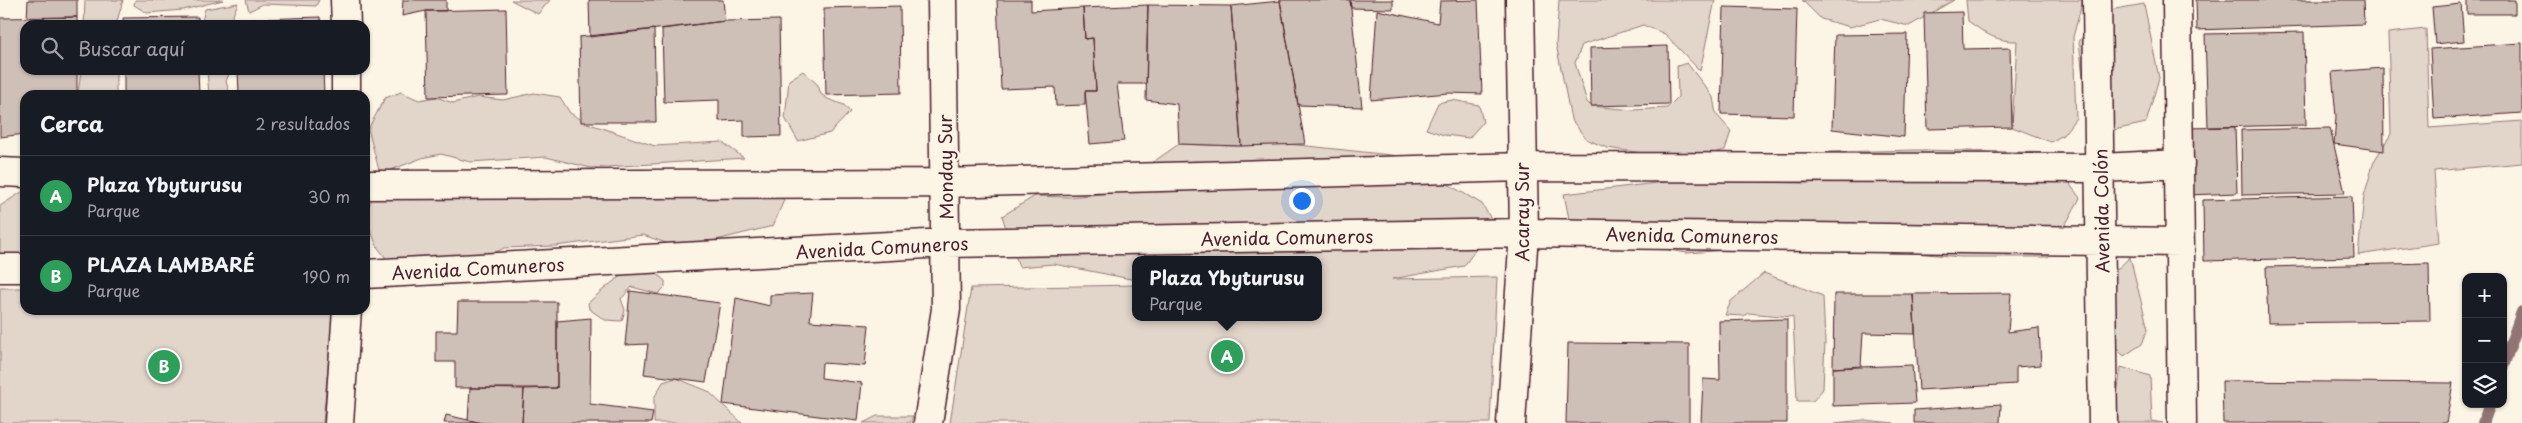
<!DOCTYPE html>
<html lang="es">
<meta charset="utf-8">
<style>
:root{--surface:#171b24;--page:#20242c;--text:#f1f3f6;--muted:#9ea1a6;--line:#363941;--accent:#1f6fb2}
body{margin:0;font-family:"Playpen Sans",sans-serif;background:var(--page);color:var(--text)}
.controls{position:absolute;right:15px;bottom:15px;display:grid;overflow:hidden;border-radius:10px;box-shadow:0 1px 4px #0004}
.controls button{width:45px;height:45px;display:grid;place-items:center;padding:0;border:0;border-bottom:1px solid var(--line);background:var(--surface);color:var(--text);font:25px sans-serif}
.you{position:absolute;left:1301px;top:200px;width:18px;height:18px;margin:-12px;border:4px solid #fff;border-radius:50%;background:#1a73e8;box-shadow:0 0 0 8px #1a73e833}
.badge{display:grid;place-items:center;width:32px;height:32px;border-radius:50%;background:var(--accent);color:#fff;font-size:16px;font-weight:700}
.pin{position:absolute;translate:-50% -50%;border:2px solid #fff;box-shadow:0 1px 5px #0006}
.popup{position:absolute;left:1132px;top:256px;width:190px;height:65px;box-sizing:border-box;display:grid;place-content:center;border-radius:10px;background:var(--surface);filter:drop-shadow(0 1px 4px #0005);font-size:16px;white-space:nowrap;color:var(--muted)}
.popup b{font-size:19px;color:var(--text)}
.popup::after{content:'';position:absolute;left:50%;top:100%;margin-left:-10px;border:10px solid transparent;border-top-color:var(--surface)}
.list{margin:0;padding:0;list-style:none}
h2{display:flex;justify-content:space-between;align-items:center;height:65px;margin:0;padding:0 20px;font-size:21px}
h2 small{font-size:16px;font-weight:400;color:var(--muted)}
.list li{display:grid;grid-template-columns:32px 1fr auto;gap:15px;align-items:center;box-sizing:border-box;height:80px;padding:0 20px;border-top:1px solid var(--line)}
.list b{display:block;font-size:19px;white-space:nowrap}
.list p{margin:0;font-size:16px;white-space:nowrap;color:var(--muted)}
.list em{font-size:16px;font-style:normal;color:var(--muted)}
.icon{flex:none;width:28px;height:28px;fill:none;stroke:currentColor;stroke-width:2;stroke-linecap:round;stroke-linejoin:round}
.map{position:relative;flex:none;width:2522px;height:423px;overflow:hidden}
.search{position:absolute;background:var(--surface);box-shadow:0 1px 4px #0004;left:20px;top:20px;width:350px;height:55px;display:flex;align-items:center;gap:12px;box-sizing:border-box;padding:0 18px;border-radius:15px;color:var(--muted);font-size:19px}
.panel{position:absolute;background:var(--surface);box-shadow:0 1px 4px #0004;left:20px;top:90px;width:350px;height:225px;border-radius:15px}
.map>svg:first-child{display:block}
.green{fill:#e2d5ca;stroke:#967a7a}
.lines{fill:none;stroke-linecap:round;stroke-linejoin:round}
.stream{stroke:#917474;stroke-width:12}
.building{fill:#cfc0b7;stroke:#4a1f2b}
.street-casing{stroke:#4a1f2b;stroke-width:31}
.street{stroke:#fcf5e5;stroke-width:28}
.labels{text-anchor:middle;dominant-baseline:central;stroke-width:5;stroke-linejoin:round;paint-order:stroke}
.street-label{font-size:18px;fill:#4a1f2b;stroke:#fcf5e5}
</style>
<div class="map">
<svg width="2522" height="423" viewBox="0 0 2522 423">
<rect width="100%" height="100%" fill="#fcf5e5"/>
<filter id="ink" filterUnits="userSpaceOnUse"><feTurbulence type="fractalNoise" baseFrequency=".02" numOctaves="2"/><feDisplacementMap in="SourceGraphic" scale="10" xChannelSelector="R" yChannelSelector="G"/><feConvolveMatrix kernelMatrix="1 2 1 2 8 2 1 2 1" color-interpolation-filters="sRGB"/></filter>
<g filter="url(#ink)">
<path class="green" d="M85 0H123L116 25H84Z
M135 0H223L183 10 147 13 134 5Z
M246 0H319L316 6 263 4 249 11Z
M511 0H550L538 14Z
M1559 0H1715L1700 71 1665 34 1643 25 1582 45 1575 63 1587 102 1591 106 1634 110 1667 108 1678 97 1677 66 1687 63 1713 97 1716 114 1731 131 1725 150 1697 157 1664 156 1607 148 1586 139 1571 119 1556 44Z
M1802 0H1954L1909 26 1880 19 1850 27 1821 19Z
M1966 0H2083L2073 37 2076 118 2063 135 2051 142 2012 127 2017 41C1996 42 1985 33 1968 21Z
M238 3 229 25H201L205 9Z
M2144 4 2159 78 2146 123 2114 130 2087 111 2079 42 2098 12Z
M2426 29 2429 128 2522 121V163L2434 171 2439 243 2358 255 2364 196 2374 161 2391 134 2388 33Z
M81 70H116V95H78Z
M207 70H231L226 81 230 95H209Z
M803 71 818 85 821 94 828 99 844 105 850 112 830 133 798 141 785 118 789 80Z
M401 92 419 100 436 97 453 103 478 97 503 100 534 93 560 97 570 113 587 123 655 146 722 142 744 158 591 168 546 157 470 162 441 154 422 158 383 173 409 169 463 201 485 192 510 199 533 200 761 175 784 200 773 226 692 246 669 244 643 235 555 246 504 248 463 269 397 272 378 248 365 218 380 174 368 129 385 98Z
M1452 100 1479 105 1483 122 1469 138 1444 135 1426 129 1438 103Z
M1179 144 1234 146 1289 144 1400 156 1482 204 1494 224 1464 266 1392 279 1497 277 1490 423H950L971 288 1136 285V317H1318V260H1136V280L1054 264 1019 267 1002 216 1035 196 1068 197 1112 193 1130 178Z
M1917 150 2063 153 2071 186 2080 198 2048 257H1961L1809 244 1687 253 1572 234 1564 194 1673 181 1810 183 1829 152Z
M25 190V262L0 259V206Z
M2130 257 2148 329 2142 344 2124 356 2113 345 2110 276Z
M636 269 653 270 665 281V287L658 294 632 287 621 299 625 310 622 321 605 320 589 309 588 303C604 289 617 276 636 269Z
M1764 273 1823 296 1825 342 1823 389 1813 401H1797L1793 317 1748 313 1744 316 1725 315 1731 301Z
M0 288H25V310H333L323 423H0Z
M2121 367 2150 376 2152 421 2163 423H2113Z
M676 378 708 391 742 423H654V398L663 382Z
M877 416H913L910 423H863Z
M1864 420 1894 423H1834Z"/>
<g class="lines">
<path class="stream" d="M2503 366 2522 312
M2483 423 2490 404"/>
</g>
<path class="building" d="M28 0H77V17L27 18Z
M403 0H446V11H426L402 16Z
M589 0H723L725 21 590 37Z
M997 0H1031V11L1083 8 1085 39 1093 38 1096 91H1085V105L1056 106 1055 87 1001 89Z
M1280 0H1350L1362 107 1298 105Z
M1350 0H1393V9L1351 8Z
M1478 0 1482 94 1448 93 1371 100 1377 10 1438 23 1440 1Z
M2196 0H2363L2364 24 2197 30Z
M2467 0H2515V14H2467Z
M1280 1 1305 144 1241 146 1231 6Z
M2461 4 2464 41 2435 44 2432 7Z
M1148 5 1231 6 1241 146 1179 144 1177 104 1146 100Z
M1148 5 1146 84H1117L1124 141 1090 144 1085 91H1096L1093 38 1085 39 1083 8Z
M900 6 901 93 826 95 824 8Z
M1724 7 1797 9 1794 116 1721 114Z
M506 9 508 95 428 97 426 11Z
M1962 12 1963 49 2010 48 2012 127 1927 129 1924 13Z
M77 17V25H25V70H77V95H25V134L0 137V18Z
M198 17V25H123V18Z
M320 17 321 25H236V20Z
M779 20 781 136 744 137V120L719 121V100L664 102 662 29 725 21Z
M654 29 656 122H581L579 37Z
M2304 32 2306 125 2208 127 2205 34Z
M1907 34 1904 137 1832 129 1835 35Z
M2522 43V113L2434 119 2430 49Z
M1668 46 1669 104 1591 106 1590 48Z
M2383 68 2384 151 2334 144 2336 117 2332 72Z
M124 70H198L199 95H124Z
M238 70H323L324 95H239Z
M2235 127 2237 193 2189 195 2187 128Z
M2330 128 2345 193 2242 195 2241 130Z
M2352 196 2354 257 2204 261 2203 200Z
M2429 263 2430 321 2268 323 2266 267Z
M630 291 720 303 706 382 644 374 648 344 625 345Z
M813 293 810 321 869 325 865 366 822 363 821 378 862 383 858 421 723 404 736 298 770 306V295Z
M2011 293 2008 332 2039 328 2041 365 2016 367V384L1919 390 1913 294Z
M1834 294H1913L1915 334 1863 333 1861 366 1833 368Z
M458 302H557V388H455V362H436V331H457Z
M591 318 590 404 653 412 651 423H522L524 389 557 388V321Z
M1787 319V423H1701L1703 379 1720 380 1719 321Z
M1568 343 1689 344V423H1566Z
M1912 365 1915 403 1833 406V368Z
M2222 381 2453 383 2446 423H2223Z
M470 388 524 389 522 423H482L468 420Z
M2001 404 2000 423H1914V410Z
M446 415 468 420 482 423H444Z"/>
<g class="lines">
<defs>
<path id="street" d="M345 0 346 25
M2097 0 2103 423
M2177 0 2182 423
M346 70V95
M0 172 25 173
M365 185 944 183 1522 167 2101 168 2180 164
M0 268H25
M365 274 946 243 1524 233 2180 242
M339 423 347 310
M928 423 946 309 942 0
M1511 423 1524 233 1520 0"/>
</defs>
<use href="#street" class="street-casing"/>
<use href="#street" class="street"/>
</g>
</g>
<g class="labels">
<g class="street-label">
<text transform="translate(945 167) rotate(-91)">Monday Sur</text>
<text transform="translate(2101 211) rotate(-91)">Avenida Colón</text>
<text transform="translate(1521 212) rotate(-90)">Acaray Sur</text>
<text transform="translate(1692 235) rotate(1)">Avenida Comuneros</text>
<text transform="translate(1287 237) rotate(-1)">Avenida Comuneros</text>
<text transform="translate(882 247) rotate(-3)">Avenida Comuneros</text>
<text transform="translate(478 268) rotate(-3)">Avenida Comuneros</text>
</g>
</g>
</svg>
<div class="controls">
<button>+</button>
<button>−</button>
<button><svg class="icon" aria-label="layers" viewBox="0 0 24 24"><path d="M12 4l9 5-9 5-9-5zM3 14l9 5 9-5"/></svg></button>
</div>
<div class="you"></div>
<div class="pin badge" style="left:1227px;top:356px;background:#2e9e5b">A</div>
<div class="popup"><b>Plaza Ybyturusu</b>Parque</div>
<div class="pin badge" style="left:164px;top:366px;background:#2e9e5b">B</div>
<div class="search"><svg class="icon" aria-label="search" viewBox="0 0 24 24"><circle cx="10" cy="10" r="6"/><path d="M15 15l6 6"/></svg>Buscar aquí</div>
<section class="panel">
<h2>Cerca<small>2 resultados</small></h2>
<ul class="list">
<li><span class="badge" style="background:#2e9e5b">A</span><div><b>Plaza Ybyturusu</b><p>Parque</p></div><em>30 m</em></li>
<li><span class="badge" style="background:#2e9e5b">B</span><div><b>PLAZA LAMBARÉ</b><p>Parque</p></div><em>190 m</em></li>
</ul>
</section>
</div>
